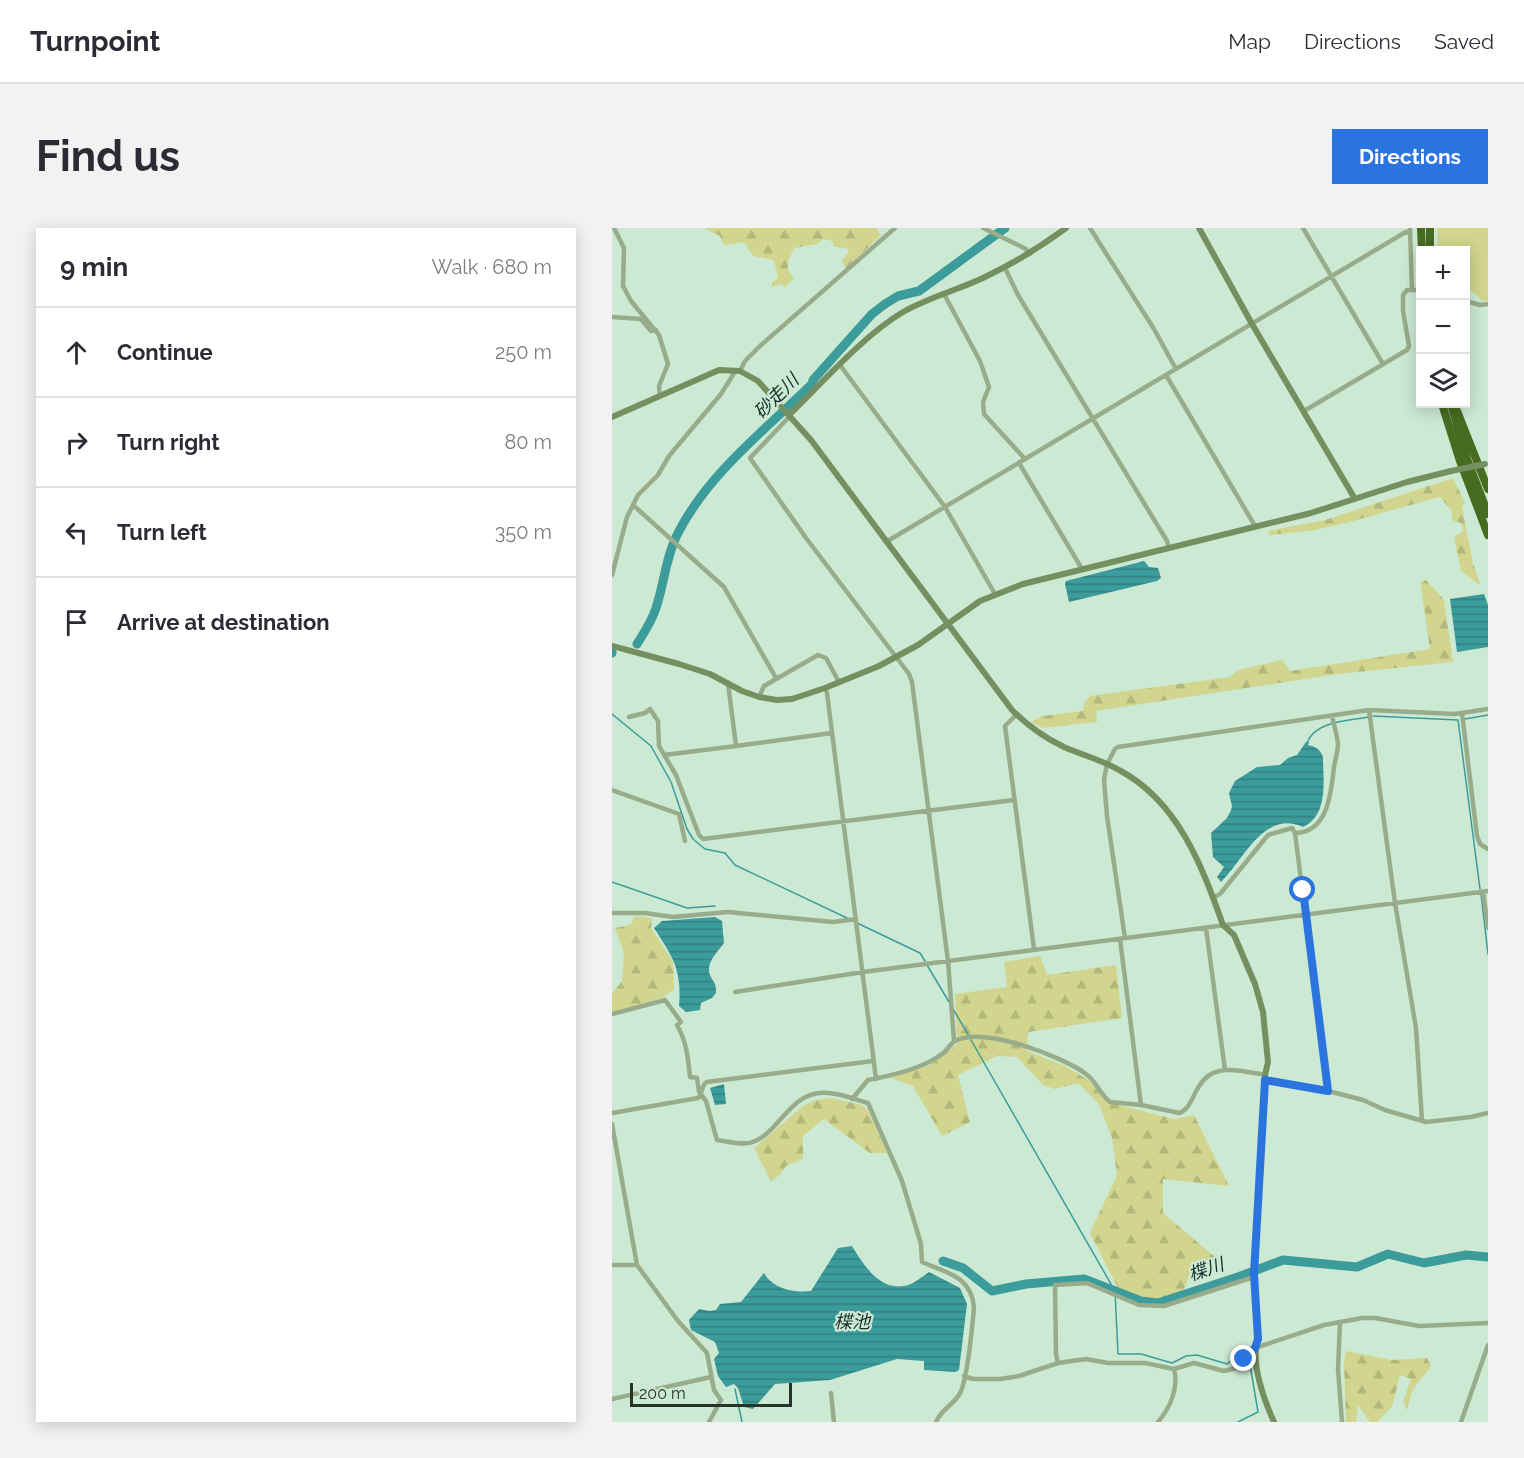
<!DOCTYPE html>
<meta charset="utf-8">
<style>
:root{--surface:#fff;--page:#f2f2f3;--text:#2b2b33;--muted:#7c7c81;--line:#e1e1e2;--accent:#2b73df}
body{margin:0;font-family:Raleway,"Noto Sans JP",sans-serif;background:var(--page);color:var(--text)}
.controls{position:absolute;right:18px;top:18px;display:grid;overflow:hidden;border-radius:0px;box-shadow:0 3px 15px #0003}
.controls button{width:54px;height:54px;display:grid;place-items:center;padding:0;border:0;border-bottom:2px solid var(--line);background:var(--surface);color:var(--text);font:30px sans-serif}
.scale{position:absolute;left:18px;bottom:15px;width:162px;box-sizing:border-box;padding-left:6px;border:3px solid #27322a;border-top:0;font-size:16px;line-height:21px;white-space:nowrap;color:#27322a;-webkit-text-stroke:4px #cce9d3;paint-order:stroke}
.stop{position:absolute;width:18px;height:18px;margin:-14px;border:4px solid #2b73df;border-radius:50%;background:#fff}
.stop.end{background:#2b73df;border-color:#fff;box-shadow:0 2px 6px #0008}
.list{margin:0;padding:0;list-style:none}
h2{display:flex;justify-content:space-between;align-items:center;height:78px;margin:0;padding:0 24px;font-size:26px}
h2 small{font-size:20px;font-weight:400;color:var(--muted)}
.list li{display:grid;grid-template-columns:39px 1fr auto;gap:18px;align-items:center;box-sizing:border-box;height:90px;padding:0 24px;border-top:2px solid var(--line)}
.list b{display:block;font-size:22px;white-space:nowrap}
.list em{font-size:20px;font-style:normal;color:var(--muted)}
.icon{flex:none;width:33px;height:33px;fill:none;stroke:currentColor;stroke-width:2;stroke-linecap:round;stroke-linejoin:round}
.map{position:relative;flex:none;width:876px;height:1194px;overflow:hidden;border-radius:0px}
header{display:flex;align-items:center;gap:36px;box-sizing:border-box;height:84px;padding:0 30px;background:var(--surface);border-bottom:2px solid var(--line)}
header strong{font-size:28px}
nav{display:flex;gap:33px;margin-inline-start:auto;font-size:21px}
.intro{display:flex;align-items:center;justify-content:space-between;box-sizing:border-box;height:144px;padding:0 36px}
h1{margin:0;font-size:42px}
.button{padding:15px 27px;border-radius:0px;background:var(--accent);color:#fff;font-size:21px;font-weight:700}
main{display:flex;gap:36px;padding:0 36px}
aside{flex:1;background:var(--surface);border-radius:0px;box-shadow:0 3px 15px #0003}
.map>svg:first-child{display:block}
.forest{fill:url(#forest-firs)}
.pitch{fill:#d1d58d}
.water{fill:url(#water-rules)}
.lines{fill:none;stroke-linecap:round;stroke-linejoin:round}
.stream{stroke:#3c9c9c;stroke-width:1.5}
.river{stroke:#3c9c9c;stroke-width:9}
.street{stroke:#98ab8a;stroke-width:4.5}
.secondary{stroke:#759060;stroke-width:6}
.highway{stroke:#476c21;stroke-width:8}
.secondary-bridge{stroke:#759060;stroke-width:6}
.route{stroke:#2b73df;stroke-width:8}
.labels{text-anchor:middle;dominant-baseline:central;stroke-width:4.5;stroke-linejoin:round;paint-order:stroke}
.water-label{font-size:18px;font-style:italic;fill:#182e2e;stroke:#cce9d3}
</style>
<header>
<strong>Turnpoint</strong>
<nav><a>Map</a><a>Directions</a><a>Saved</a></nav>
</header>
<div class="intro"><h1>Find us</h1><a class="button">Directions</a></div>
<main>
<aside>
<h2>9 min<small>Walk · 680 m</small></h2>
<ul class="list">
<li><svg class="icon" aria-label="ahead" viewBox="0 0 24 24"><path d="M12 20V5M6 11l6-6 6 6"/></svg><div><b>Continue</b></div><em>250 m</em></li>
<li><svg class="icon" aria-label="right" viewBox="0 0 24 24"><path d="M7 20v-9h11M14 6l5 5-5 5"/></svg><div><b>Turn right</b></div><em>80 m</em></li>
<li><svg class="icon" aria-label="left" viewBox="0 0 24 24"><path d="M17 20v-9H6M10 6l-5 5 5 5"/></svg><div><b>Turn left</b></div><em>350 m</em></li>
<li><svg class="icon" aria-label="arrive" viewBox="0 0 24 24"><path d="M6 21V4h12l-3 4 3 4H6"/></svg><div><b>Arrive at destination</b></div></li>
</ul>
</aside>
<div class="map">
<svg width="876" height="1194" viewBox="0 0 876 1194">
<defs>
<pattern id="forest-firs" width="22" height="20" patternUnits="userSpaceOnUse" patternTransform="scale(1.5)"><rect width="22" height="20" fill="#d1d58d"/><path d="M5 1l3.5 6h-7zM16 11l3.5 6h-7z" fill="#b3b77a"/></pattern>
<pattern id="water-rules" width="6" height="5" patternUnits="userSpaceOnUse" patternTransform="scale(1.5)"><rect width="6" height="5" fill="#3c9c9c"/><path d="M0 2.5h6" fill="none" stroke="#32807f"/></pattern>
</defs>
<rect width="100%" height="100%" fill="#cce9d3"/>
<path class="forest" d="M94 0H264L269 7 234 41 230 32 237 24 235 20 223 19 220 13 211 11 205 16 182 20C177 32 171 41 182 50L173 59 168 56 160 59V55L166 50 162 32 141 28 132 14 112 17 108 8 93 1Z
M841 250 853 275 850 279 861 335 869 358 849 343 842 309 851 303 849 295 840 292V283L828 269 734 295 703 302 657 307 656 303 713 292Z
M814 352 832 372 841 434 726 446 484 483 485 494 431 500 419 494 430 488 471 483 472 476 478 468 618 449 626 442 670 432 678 443 818 421 808 353Z
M23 688 40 690 39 700 61 734 62 761 52 769 0 785V766L10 753 12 725 3 700 19 697Z
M428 728 435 747 504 737 510 790 416 804 415 823 451 837 478 853 495 874 562 891 582 887 617 958 551 951V985L603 1029 580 1041 570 1066C540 1074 535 1070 506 1060L478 1005 505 947 500 910 487 876 466 855 443 861 431 857 405 829 385 828 346 847 358 894 330 908 301 858 278 850 318 837 345 816 343 766 395 759 392 734Z
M219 870 250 877 256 882 275 925H258L212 891 191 908V931L174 938 168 947 159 953 142 920 191 878 204 872Z
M734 1123 780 1132 815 1130 819 1138 800 1163 795 1182 791 1174 799 1151 788 1147 780 1178 765 1194H758L746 1177 744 1194H734L732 1135Z"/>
<path class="pitch" d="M825 0H876V73H871L854 58V22H826Z"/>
<path class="water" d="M532 333 537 339 546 340 549 350 545 353 457 374 453 356 454 353Z
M872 366 876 377V419L845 424 838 371Z
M694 514H697L696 517C704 519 708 521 711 529 711 552 717 587 691 599 652 581 631 633 609 654L605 649 612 639 601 629 599 605 615 590 619 582 620 578 617 565 623 553 645 539 668 537 676 530 685 527Z
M103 689 110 693 112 715C106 723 93 736 98 747 102 756 104 754 104 765L100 770 89 775 88 782 74 784 67 778C70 742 61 729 42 700L50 693Z
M112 856 114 876 103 877 98 860Z
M240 1018C252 1038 269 1065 296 1057 303 1055 311 1048 317 1044L348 1060 355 1076 347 1142 343 1144 312 1142V1133L285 1131 218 1152 163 1156 141 1181 132 1179 126 1160 122 1156 114 1159 106 1148 102 1131 107 1125 103 1114 79 1102 77 1092 87 1081 98 1083 104 1082 108 1076 129 1074 152 1045C161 1061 182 1065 199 1063L226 1020Z"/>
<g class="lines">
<path class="stream" d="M0 486 39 518 59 554 75 601 81 611 93 621 113 625 123 637 235 690
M761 488 846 492
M853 491 876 487
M846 492 868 661
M695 515C702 493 737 493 756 489
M0 654 75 680 103 678
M869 666 876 726
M245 695 308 725 313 733
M315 737 337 774
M341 781 357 808
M359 812 503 1063 506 1126H529L560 1135 574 1128 585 1127 615 1136 629 1124
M123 1161 130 1194
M626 1194 646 1184 637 1131"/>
<path class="river" d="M25 416C32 405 40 393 44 380 52 356 54 328 66 305 96 246 153 202 200 156L201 152 260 86 273 76 286 68 307 63 393 0
M0 425V424
M331 1033 351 1040 380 1063 414 1056 472 1051 529 1073 546 1075 626 1049 671 1032 745 1039 776 1026 812 1035 854 1027 876 1029"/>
<path class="street" d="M2 0 12 20 11 58 19 73 47 107 56 136 47 158 48 168
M371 0 414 21 418 26
M478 0 542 101 564 141
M691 0 771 136
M798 1 800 61
M393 40 406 67 555 313 557 320
M332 66 368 133 377 159 371 174 372 186 413 231
M854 73 868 77 876 76
M0 89 29 91 39 103 44 102
M228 137 333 279 383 366
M128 143 133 133 149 117 283 0
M554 147 643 298
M692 183 795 122 797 118 791 83V67L795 62H805
M178 188 138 230 194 310 297 446 300 454 336 733 342 813
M407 235 470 341
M21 277 112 359 164 450
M274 314 792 5 798 3
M0 347 15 289 26 267 46 247 57 228 109 166 124 142
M116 455 124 518 220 505
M213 460 215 465 264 851
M147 469 152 458 206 427 214 430 227 454
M757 482 783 675 804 800 810 893
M850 485 865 608 868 616 876 621
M404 487 393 498 422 721
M17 489 33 485 38 481 46 493 47 518 64 547 87 607 91 611 402 572
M52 527 124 518
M0 562 67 586 73 613
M683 605 716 863
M871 664 876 700
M600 670 608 666 656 607 680 600 683 605C716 605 719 565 722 539 723 532 726 523 726 516 725 507 722 497 720 488
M0 685H33L61 689 116 684 221 694 244 691
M594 700 613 842
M513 710 495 588 492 552 495 536 503 521 506 519 757 482 843 486 876 481
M508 711 529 877
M123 764 251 744 876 663
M0 786 53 772 69 794 65 797C75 815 76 830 78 849L85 850 87 864 94 873 105 912C115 913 131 918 141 914 167 904 177 868 207 865 223 863 241 871 256 875L290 953 309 1016 310 1034C336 1045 360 1049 362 1080 360 1099 356 1151 348 1165 343 1176 330 1180 324 1194
M653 852 716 863 751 872 773 882 814 894 859 889 876 885
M240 871 256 852C278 848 312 840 330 826 335 823 338 816 343 813 371 798 450 828 474 846 484 853 488 866 498 874L529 877 567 885C585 880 580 844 614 842 626 841 641 845 653 847
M0 885 86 870C91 865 89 857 95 854L261 833
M0 896 25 1037 66 1093 95 1125 102 1162 109 1172 97 1194
M0 1037H25
M728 1095 726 1141 730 1194
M446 1135 444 1126 443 1057 475 1055 527 1077 552 1078 642 1049
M352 1148 361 1151H388L407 1148 446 1135 474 1131 496 1135H533L562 1141 582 1135 612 1143 624 1140 643 1120 712 1097 750 1090H763L807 1098 876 1095
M219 1165 222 1194
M0 1171 99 1149
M546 1194C558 1180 567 1160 562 1141
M849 1194 876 1117"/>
<path class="secondary" d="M587 0 640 96 743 271
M178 186C211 154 252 107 291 84 316 70 345 62 371 50 401 36 428 19 454 0
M0 189 107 142 128 143 146 153 199 212 400 482C415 497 433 510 452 519 470 527 490 532 507 542 566 573 590 638 611 697L622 707 643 756 651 784 656 834 653 847 642 1046 646 1111C638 1134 652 1172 662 1194
M0 418 67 436 98 446 130 463 147 469 165 472 180 471 213 460 267 438 306 417 368 373 411 356 699 285 795 254 839 243"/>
<path class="highway" d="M809 0 810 22
M818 0V22
M830 176 848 233 876 307
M839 176 855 231 876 286
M845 183 876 261"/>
<path class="secondary-bridge" d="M839 243 873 236"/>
</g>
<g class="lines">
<path class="route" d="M632 1131 643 1120 646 1111 642 1046 653 852 716 863 691 662"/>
</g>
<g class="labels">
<g class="water-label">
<text transform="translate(164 168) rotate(-45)">砂走川</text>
<text transform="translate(594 1041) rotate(-19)">楪川</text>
<text x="240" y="1093">楪池</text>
</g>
</g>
</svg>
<div class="controls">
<button>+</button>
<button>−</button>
<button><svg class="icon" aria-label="layers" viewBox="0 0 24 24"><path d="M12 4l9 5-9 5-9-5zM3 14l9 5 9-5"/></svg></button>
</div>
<div class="scale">200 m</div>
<div class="stop" style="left:691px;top:662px"></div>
<div class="stop end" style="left:632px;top:1131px"></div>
</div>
</main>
